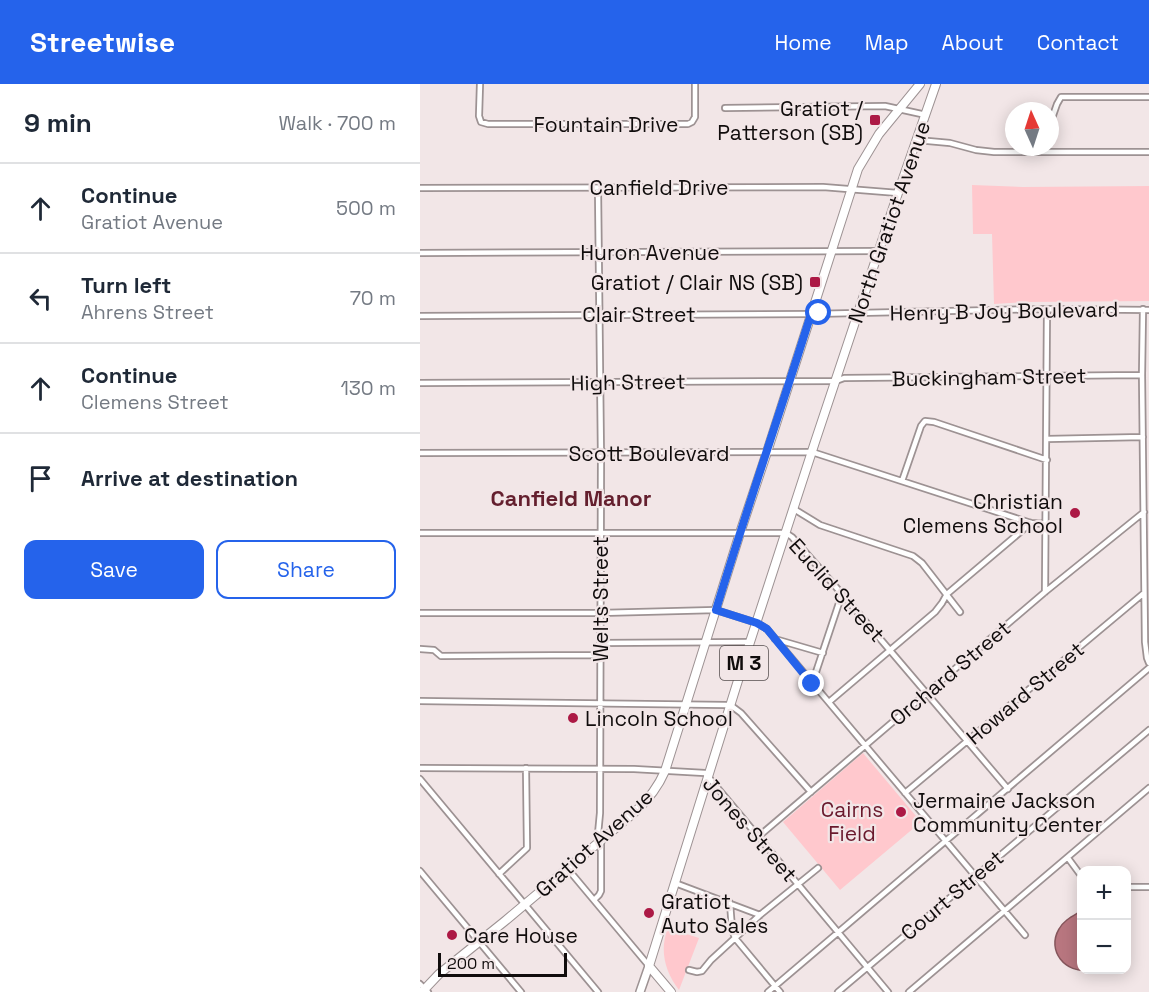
<!DOCTYPE html>
<meta charset="utf-8">
<style>
:root{--surface:#fff;--page:#f2f2f3;--text:#1f2937;--muted:#747a83;--line:#e0e1e3;--accent:#2563eb}
body{margin:0;font-family:"Space Grotesk",sans-serif;background:var(--page);color:var(--text)}
.controls{position:absolute;right:18px;bottom:18px;display:grid;overflow:hidden;border-radius:12px;box-shadow:0 3px 15px #0003}
.controls button{width:54px;height:54px;display:grid;place-items:center;padding:0;border:0;border-bottom:2px solid var(--line);background:var(--surface);color:var(--text);font:30px sans-serif}
.compass{position:absolute;left:585px;top:18px;width:54px;height:54px;border-radius:50%;background:var(--surface);box-shadow:0 3px 15px #0003;rotate:357deg}
.scale{position:absolute;left:18px;bottom:15px;width:129px;box-sizing:border-box;padding-left:6px;border:3px solid #100c0c;border-top:0;font-size:16px;line-height:21px;white-space:nowrap;color:#100c0c;-webkit-text-stroke:4px #f2e6e7;paint-order:stroke}
.stop{position:absolute;width:18px;height:18px;margin:-14px;border:4px solid #2563eb;border-radius:50%;background:#fff}
.stop.end{background:#2563eb;border-color:#fff;box-shadow:0 2px 6px #0008}
.list{margin:0;padding:0;list-style:none}
h2{display:flex;justify-content:space-between;align-items:center;height:78px;margin:0;padding:0 24px;font-size:26px}
h2 small{font-size:20px;font-weight:400;color:var(--muted)}
.list li{display:grid;grid-template-columns:39px 1fr auto;gap:18px;align-items:center;box-sizing:border-box;height:90px;padding:0 24px;border-top:2px solid var(--line)}
.list b{display:block;font-size:22px;white-space:nowrap}
.list p{margin:0;font-size:20px;white-space:nowrap;color:var(--muted)}
.list em{font-size:20px;font-style:normal;color:var(--muted)}
.actions{display:flex;gap:12px;padding:18px 24px}
.actions a{flex:1;padding:14px 0;border:2px solid var(--accent);border-radius:12px;text-align:center;font-size:21px;color:var(--accent)}
.actions .main{background:var(--accent);color:#fff}
.icon{flex:none;width:33px;height:33px;fill:none;stroke:currentColor;stroke-width:2;stroke-linecap:round;stroke-linejoin:round}
.map{position:relative;flex:none;width:729px;height:908px;overflow:hidden}
header{display:flex;align-items:center;gap:36px;box-sizing:border-box;height:84px;padding:0 30px;background:var(--accent);color:#fff}
header strong{font-size:28px}
nav{display:flex;gap:33px;margin-inline-start:auto;font-size:21px}
main{display:flex}
aside{flex:1;background:var(--surface)}
.map>svg:first-child{display:block}
.green{fill:#ffc8cd}
.water{fill:#b8767f;stroke:#86565c;stroke-width:1.5}
.lines{fill:none;stroke-linecap:round;stroke-linejoin:round}
.minor-casing{stroke:#9d9293;stroke-width:8}
.secondary-casing{stroke:#9d9293;stroke-width:10}
.primary-casing{stroke:#9d9293;stroke-width:10}
.minor{stroke:#fff;stroke-width:4.5}
.secondary{stroke:#fff;stroke-width:7}
.primary{stroke:#fff;stroke-width:8}
.route{stroke:#2563eb;stroke-width:8}
.poi-dot{fill:#ac1945;stroke:#f2e6e7;stroke-width:2}
.labels{text-anchor:middle;dominant-baseline:central;stroke-width:4.5;stroke-linejoin:round;paint-order:stroke}
.shield{fill:#f2e6e7;stroke:#544d4e;stroke-width:1.5}
.shield-label{font-size:20px;font-weight:bold;fill:#100c0c}
.poi-label{font-size:21px;fill:#100c0c;stroke:#f2e6e7;text-anchor:start}
.street-label{font-size:21px;fill:#100c0c;stroke:#f2e6e7}
.park-label{font-size:21px;fill:#69192c;stroke:#f2e6e7}
.neighbourhood-label{font-size:22px;font-weight:bold;fill:#641f2e;stroke:#f2e6e7}
</style>
<header>
<strong>Streetwise</strong>
<nav><a>Home</a><a>Map</a><a>About</a><a>Contact</a></nav>
</header>
<main>
<aside>
<h2>9 min<small>Walk · 700 m</small></h2>
<ul class="list">
<li><svg class="icon" aria-label="ahead" viewBox="0 0 24 24"><path d="M12 20V5M6 11l6-6 6 6"/></svg><div><b>Continue</b><p>Gratiot Avenue</p></div><em>500 m</em></li>
<li><svg class="icon" aria-label="left" viewBox="0 0 24 24"><path d="M17 20v-9H6M10 6l-5 5 5 5"/></svg><div><b>Turn left</b><p>Ahrens Street</p></div><em>70 m</em></li>
<li><svg class="icon" aria-label="ahead" viewBox="0 0 24 24"><path d="M12 20V5M6 11l6-6 6 6"/></svg><div><b>Continue</b><p>Clemens Street</p></div><em>130 m</em></li>
<li><svg class="icon" aria-label="arrive" viewBox="0 0 24 24"><path d="M6 21V4h12l-3 4 3 4H6"/></svg><div><b>Arrive at destination</b></div></li>
</ul>
<div class="actions"><a class="main">Save</a><a>Share</a></div>
</aside>
<div class="map">
<svg width="729" height="908" viewBox="0 0 729 908">
<rect width="100%" height="100%" fill="#f2e6e7"/>
<path class="green" d="M552 101 603 103 729 102V217L605 218 574 220 572 150H553Z
M443 669 501 738 420 806 363 738Z
M248 844 279 854 259 906C245 888 239 866 248 844Z"/>
<path class="water" d="M661 827 662 886H669C646 890 626 867 639 845 644 836 653 832 661 827Z"/>
<g class="lines">
<defs>
<path id="minor" d="M60 0 59 32 61 38 68 40H268L272 38 275 33V0
M305 24 465 22 506 31
M630 40 637 20 641 13H729
M497 56 530 59 556 66 574 68H729
M0 104 403 103 478 109
M0 169 459 167
M723 225 722 291 725 558 727 574 729 579
M0 232 391 230 627 225 729 226
M0 299 416 297 424 294 722 291
M627 355 723 353
M0 369 392 368 611 439 626 440
M482 397 501 342 505 337 514 338 627 376
M374 425 400 441 493 472 502 479 540 528
M0 449H366L372 453 422 510 588 705
M625 508 627 225
M0 529H180L296 526 337 539 347 545 605 851
M355 555 403 569
M180 559 330 558
M0 565 14 566 21 572 180 571
M392 600 422 510
M0 617 306 621 313 623 321 629 391 708
M409 618 515 528 522 519 527 510 611 439
M0 684 214 685 285 689 468 908
M0 695 178 908
M485 709 724 509
M338 753 625 508 724 428
M648 774 662 793
M147 784 229 882
M0 787 101 908
M79 790 107 764 106 684
M255 799 340 831
M706 803H729
M174 816 179 811 181 807V756L178 750 180 729 181 374 178 104
M310 819 312 845 315 854 360 908
M269 886 277 888 282 887 291 876 340 831 398 784
M0 900 8 908
M348 908 729 584
M418 908 729 646
M489 908 729 704"/>
<path id="secondary" d="M220 908 229 882"/>
<path id="primary" d="M2 908 19 890 85 837 216 727C229 715 238 703 245 687L320 449 347 368 438 85 459 50 500 0
M251 908 229 882 330 558 395 358 478 109 516 0"/>
</defs>
<use href="#minor" class="minor-casing"/>
<use href="#secondary" class="secondary-casing"/>
<use href="#primary" class="primary-casing"/>
<use href="#minor" class="minor"/>
<use href="#secondary" class="secondary"/>
<use href="#primary" class="primary"/>
</g>
<g class="lines">
<path class="route" d="M392 600 347 545 337 539 296 526C326 427 360 329 391 230L399 229"/>
</g>
<g class="poi-dot">
<rect x="449" y="30" width="12" height="12" rx="3"/>
<rect x="389" y="192" width="12" height="12" rx="3"/>
<circle cx="655" cy="429" r="6"/>
<circle cx="153" cy="634" r="6"/>
<circle cx="481" cy="728" r="6"/>
<circle cx="229" cy="829" r="6"/>
<circle cx="32" cy="851" r="6"/>
</g>
<g class="labels">
<rect class="shield" x="300" y="562" width="48" height="34" rx="4.5"/>
<g class="shield-label">
<text x="324" y="579">M 3</text>
</g>
<g class="poi-label">
<text x="443" y="24" text-anchor="end">Gratiot /<tspan x="443" dy="24">Patterson (SB)</tspan></text>
<text x="383" y="198" text-anchor="end">Gratiot / Clair NS (SB)</text>
<text x="643" y="417" text-anchor="end">Christian<tspan x="643" dy="24">Clemens School</tspan></text>
<text x="165" y="634">Lincoln School</text>
<text x="493" y="716">Jermaine Jackson<tspan x="493" dy="24">Community Center</tspan></text>
<text x="241" y="817">Gratiot<tspan x="241" dy="24">Auto Sales</tspan></text>
<text x="44" y="851">Care House</text>
</g>
<g class="street-label">
<text x="186" y="40">Fountain Drive</text>
<text x="239" y="103">Canfield Drive</text>
<text transform="translate(469 138) rotate(-71)">North Gratiot Avenue</text>
<text x="230" y="168">Huron Avenue</text>
<text transform="translate(584 227) rotate(-1)">Henry B Joy Boulevard</text>
<text x="219" y="230">Clair Street</text>
<text transform="translate(569 293) rotate(-1)">Buckingham Street</text>
<text transform="translate(208 298) rotate(-1)">High Street</text>
<text x="229" y="369">Scott Boulevard</text>
<text transform="translate(417 506) rotate(48)">Euclid Street</text>
<text transform="translate(180 515) rotate(-90)">Welts Street</text>
<text transform="translate(530 589) rotate(-40)">Orchard Street</text>
<text transform="translate(605 609) rotate(-40)">Howard Street</text>
<text transform="translate(330 745) rotate(49)">Jones Street</text>
<text transform="translate(174 759) rotate(-42)">Gratiot Avenue</text>
<text transform="translate(532 811) rotate(-40)">Court Street</text>
</g>
<g class="park-label">
<text x="432" y="725">Cairns<tspan x="432" dy="24">Field</tspan></text>
</g>
<g class="neighbourhood-label">
<text x="151" y="414">Canfield Manor</text>
</g>
</g>
</svg>
<div class="controls">
<button>+</button>
<button>−</button>
</div>
<svg class="compass" viewBox="-18 -18 36 36"><path d="M0-13l5 13h-10z" fill="#e53935"/><path d="M0 13l5-13h-10z" fill="#747a83"/></svg>
<div class="scale">200 m</div>
<div class="stop" style="left:399px;top:229px"></div>
<div class="stop end" style="left:392px;top:600px"></div>
</div>
</main>
